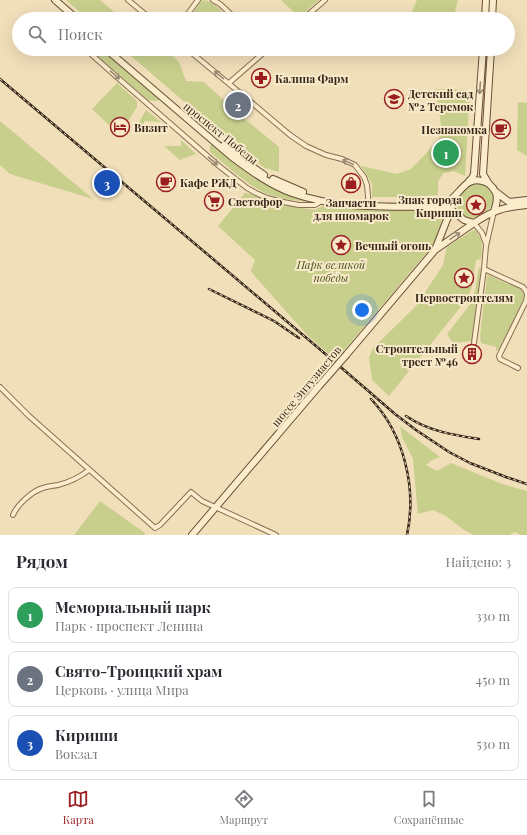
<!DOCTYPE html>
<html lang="ru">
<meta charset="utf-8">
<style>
:root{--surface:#fff;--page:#f7f7f7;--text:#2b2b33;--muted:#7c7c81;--line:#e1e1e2;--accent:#9b1f22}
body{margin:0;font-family:"Playfair Display",serif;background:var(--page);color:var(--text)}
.you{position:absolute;left:362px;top:310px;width:14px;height:14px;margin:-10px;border:3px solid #fff;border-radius:50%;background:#1a73e8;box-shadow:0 0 0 6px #1a73e833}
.badge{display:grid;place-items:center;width:26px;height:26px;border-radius:50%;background:var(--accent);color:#fff;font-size:13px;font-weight:700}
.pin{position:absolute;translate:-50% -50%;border:2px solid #fff;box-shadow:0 1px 4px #0006}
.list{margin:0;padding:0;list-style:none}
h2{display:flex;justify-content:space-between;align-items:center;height:52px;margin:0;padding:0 16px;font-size:17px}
h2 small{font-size:13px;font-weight:400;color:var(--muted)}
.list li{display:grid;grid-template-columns:26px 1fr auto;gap:12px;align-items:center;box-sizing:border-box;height:56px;margin:0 8px 8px;padding:0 8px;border:1px solid var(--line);border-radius:8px}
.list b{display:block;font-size:15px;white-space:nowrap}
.list p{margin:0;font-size:13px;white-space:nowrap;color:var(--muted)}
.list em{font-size:13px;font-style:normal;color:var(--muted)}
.icon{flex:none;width:22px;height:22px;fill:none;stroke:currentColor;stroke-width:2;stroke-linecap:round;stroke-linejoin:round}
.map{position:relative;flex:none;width:527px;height:535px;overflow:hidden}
.search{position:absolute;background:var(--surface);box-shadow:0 4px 16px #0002;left:12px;right:12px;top:12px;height:44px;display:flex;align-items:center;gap:10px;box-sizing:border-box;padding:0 14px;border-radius:22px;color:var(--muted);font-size:15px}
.sheet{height:244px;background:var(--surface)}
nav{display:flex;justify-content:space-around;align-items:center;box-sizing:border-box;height:56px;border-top:1px solid var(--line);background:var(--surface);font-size:11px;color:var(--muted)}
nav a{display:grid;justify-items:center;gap:2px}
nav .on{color:var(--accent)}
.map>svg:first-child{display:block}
.green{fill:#c8cf8d}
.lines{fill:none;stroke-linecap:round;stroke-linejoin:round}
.street-casing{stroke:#886e53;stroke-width:6}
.secondary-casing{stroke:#694f37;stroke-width:8}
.street{stroke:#fbeccc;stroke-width:4}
.secondary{stroke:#fbeccc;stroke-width:6}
.rail-casing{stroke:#352619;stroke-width:2.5}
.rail{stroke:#f8e9c9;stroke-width:1;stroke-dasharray:3;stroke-linecap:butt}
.secondary-bridge-casing{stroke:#694f37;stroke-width:8;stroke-linecap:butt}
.secondary-bridge{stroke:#fbeccc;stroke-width:6}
.oneway{stroke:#988972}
.labels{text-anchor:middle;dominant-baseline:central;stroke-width:4;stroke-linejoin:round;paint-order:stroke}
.poi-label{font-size:11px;font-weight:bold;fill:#352619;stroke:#f8e9c9;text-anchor:start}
.street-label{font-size:11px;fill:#352619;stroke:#f8e9c9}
.park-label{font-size:11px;font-style:italic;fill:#47531e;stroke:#f8e9c9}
</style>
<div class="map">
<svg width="527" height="535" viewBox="0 0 527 535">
<rect width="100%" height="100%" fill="#f0dfb9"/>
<path class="green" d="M66 0H100L122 19H88Z
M202 0C214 0 221 11 229 19H189Z
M281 0H319L299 17Z
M417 0H458L453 19H424L412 11Z
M90 49H104L161 98 159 100 154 101 148 100Z
M123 49H165L179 62 186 81 204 82 240 115 279 147V172L265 168 238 148Z
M117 83 135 99 137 102V107L126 124 118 118 110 126 92 109Z
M435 89 470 90 465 176 454 171 443 173 438 182V195L416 197H372V184L361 166 397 174 411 169 438 141 442 130Z
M518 102 527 103V156L517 150Z
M146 110 161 122 144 121V129L138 124Z
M0 121 93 199 10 174 0 165Z
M181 140 196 154 180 160 164 146H181Z
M214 143 249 172 314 201V202C299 201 278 199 265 193 245 183 228 167 210 152V146Z
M478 183C487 185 494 193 494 202 491 208 488 210 483 213 480 214 477 217 474 218 466 221 454 210 457 201 458 198 460 196 462 194 467 188 470 184 478 183Z
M245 193 252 194 271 203 315 210 325 205 329 204 399 208C406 211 411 209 418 208 421 208 424 208 427 208 451 209 440 231 433 245L336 360 308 336 253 274 251 271 255 260 218 226Z
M475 229C483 239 483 246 481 259L476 260 472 287 467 299 389 396 372 380 369 358 373 348 416 306 443 265 447 247Z
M479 267 481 269 472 341 453 343 447 334 471 303 475 291Z
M488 275 522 290C524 294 525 296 524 301L500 348 496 351V347L481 343 480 336 487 276Z
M400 426 415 438 440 457 432 460 426 465 437 471 451 463 502 484 527 491V535H520L515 532 509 535H474L464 530 446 516 433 510 418 514 413 459 402 437Z
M100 501 145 533 144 535H74Z"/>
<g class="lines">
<defs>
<path id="street" d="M128 0 151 19
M213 0 220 4 236 19
M184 19 198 0
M303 19 325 0
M87 49 92 55 118 78 219 166 247 188 256 193 267 198 278 201 299 205H315L320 202 321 201
M187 49 245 97 290 135 306 146 326 155 342 159 355 165 364 177 367 185 369 207
M229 83 268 49
M494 211 486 246 484 269 523 287 526 291 527 295
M474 223 482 233 486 244
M474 343 484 269
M518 368 500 359 499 356 526 301 527 296
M0 387 29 416 155 528 160 525 191 492 202 501 276 535
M13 515C17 505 32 491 43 488 48 486 53 486 58 485 70 482 80 477 89 470"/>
<path id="secondary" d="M55 0 77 19
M485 19 486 0
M492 19 493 0
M106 49 232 157C251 171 270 185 292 193 340 210 391 206 441 207L446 208 453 211 464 220 474 223C494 210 504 207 527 205
M224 145 247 163 264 175
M273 179 303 192
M469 181 472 178 474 174 483 49
M489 184 483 174 491 49
M496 192 509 202 527 200
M437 204C441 204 445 203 449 201 460 194 466 176 482 181 489 182 493 187 496 193 498 199 496 206 494 211
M435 250 455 199
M347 354 435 250 474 223
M192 535 319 386"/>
</defs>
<use href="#street" class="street-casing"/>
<use href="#secondary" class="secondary-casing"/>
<use href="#street" class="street"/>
<use href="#secondary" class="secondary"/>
<defs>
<path id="rail" d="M0 79 329 357 395 414 416 430 449 452 470 463 506 477 527 484
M209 289 274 321 299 338
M371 399C404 434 417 488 407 535
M406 416C428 431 453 435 479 439"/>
</defs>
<use href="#rail" class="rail-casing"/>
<use href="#rail" class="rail"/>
<defs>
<path id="secondary-bridge" d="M319 386 347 354"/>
</defs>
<use href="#secondary-bridge" class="secondary-bridge-casing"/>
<use href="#secondary-bridge" class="secondary-bridge"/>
</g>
<defs><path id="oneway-shaft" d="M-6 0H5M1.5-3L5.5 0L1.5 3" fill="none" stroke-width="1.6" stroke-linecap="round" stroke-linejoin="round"/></defs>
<g class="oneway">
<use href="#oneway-shaft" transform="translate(115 75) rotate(41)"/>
<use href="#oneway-shaft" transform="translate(219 75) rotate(-141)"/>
<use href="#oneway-shaft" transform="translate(480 88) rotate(94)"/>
<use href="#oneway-shaft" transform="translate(213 161) rotate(41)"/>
<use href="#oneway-shaft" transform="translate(348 162) rotate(-155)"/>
<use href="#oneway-shaft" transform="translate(455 236) rotate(-34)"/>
</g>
<defs>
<symbol id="pharmacy-ring" viewBox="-11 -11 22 22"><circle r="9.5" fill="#f8e9c9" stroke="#9b1f22" stroke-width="1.5"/><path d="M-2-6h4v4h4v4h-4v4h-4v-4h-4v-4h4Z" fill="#9b1f22"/></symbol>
<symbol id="school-ring" viewBox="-11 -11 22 22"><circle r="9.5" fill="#f8e9c9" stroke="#9b1f22" stroke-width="1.5"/><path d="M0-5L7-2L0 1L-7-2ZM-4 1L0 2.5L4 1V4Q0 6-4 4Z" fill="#9b1f22"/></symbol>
<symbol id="hotel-ring" viewBox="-11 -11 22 22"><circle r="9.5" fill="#f8e9c9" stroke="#9b1f22" stroke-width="1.5"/><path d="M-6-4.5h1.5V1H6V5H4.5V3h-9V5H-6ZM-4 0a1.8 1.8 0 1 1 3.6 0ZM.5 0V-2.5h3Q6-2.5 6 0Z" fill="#9b1f22"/></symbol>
<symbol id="cafe-ring" viewBox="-11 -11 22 22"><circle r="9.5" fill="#f8e9c9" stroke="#9b1f22" stroke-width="1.5"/><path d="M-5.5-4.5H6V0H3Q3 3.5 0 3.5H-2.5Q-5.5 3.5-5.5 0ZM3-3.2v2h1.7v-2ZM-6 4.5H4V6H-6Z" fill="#9b1f22"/></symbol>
<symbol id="shop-ring" viewBox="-11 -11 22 22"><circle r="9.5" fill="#f8e9c9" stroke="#9b1f22" stroke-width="1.5"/><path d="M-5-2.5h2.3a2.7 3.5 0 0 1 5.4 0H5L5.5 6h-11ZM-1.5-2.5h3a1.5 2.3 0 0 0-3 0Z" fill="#9b1f22"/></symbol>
<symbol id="supermarket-ring" viewBox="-11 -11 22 22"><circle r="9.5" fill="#f8e9c9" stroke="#9b1f22" stroke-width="1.5"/><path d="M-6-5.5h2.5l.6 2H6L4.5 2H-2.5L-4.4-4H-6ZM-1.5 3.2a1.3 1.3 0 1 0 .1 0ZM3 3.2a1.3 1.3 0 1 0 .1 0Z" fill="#9b1f22"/></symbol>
<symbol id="sight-ring" viewBox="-11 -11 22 22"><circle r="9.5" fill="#f8e9c9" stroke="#9b1f22" stroke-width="1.5"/><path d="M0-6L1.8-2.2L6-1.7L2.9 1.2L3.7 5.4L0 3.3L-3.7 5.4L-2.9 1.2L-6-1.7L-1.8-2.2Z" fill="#9b1f22"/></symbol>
<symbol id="building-ring" viewBox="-11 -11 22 22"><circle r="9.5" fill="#f8e9c9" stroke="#9b1f22" stroke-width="1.5"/><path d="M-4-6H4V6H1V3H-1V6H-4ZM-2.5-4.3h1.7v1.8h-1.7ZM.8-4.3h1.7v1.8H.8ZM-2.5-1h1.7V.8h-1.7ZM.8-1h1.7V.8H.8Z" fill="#9b1f22"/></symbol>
</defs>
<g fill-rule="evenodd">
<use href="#pharmacy-ring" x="250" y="67" width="22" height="22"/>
<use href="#school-ring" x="383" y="88" width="22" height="22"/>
<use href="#hotel-ring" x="109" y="116" width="22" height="22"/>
<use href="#cafe-ring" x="490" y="118" width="22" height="22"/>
<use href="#cafe-ring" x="155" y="171" width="22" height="22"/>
<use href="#shop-ring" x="340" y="172" width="22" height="22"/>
<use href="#supermarket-ring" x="203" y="190" width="22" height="22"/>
<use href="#sight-ring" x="465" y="194" width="22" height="22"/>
<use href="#sight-ring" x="330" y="234" width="22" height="22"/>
<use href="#sight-ring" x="453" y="267" width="22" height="22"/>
<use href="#building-ring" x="461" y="343" width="22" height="22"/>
</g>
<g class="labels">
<g class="poi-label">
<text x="275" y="78">Калина Фарм</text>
<text x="408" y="93">Детский сад<tspan x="408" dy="13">№2 Теремок</tspan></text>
<text x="134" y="127">Визит</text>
<text x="487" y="129" text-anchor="end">Незнакомка</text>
<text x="180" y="182">Кафе РЖД</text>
<text x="462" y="199" text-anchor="end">Знак города<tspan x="462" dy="13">Кириши</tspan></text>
<text x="228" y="201">Светофор</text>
<text x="351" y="202" text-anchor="middle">Запчасти<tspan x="351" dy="13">для иномарок</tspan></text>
<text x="355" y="245">Вечный огонь</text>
<text x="464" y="297" text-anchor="middle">Первостроителям</text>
<text x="458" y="348" text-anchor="end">Строительный<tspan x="458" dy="13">трест №46</tspan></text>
</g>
<g class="street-label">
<text transform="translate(221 133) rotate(39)">проспект Победы</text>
<text transform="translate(306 386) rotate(-50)">шоссе Энтузиастов</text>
</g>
<g class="park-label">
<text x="331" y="264">Парк великой<tspan x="331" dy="13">победы</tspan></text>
</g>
</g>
</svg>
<div class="you"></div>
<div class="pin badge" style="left:446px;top:153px;background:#2e9e5b">1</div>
<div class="pin badge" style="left:238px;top:105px;background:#6b7280">2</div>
<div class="pin badge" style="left:107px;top:183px;background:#1a4fb4">3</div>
<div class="search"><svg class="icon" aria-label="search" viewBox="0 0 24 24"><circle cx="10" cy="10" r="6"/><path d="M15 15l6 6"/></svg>Поиск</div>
</div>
<section class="sheet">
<h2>Рядом<small>Найдено: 3</small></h2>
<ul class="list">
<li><span class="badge" style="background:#2e9e5b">1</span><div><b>Мемориальный парк</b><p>Парк · проспект Ленина</p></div><em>330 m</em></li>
<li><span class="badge" style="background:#6b7280">2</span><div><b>Свято-Троицкий храм</b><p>Церковь · улица Мира</p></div><em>450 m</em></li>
<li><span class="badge" style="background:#1a4fb4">3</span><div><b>Кириши</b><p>Вокзал</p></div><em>530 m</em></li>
</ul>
</section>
<nav>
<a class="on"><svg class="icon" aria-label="map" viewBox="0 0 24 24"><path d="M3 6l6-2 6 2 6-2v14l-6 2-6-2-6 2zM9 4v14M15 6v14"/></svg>Карта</a>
<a><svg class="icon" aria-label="directions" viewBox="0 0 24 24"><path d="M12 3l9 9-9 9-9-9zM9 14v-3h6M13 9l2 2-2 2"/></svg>Маршрут</a>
<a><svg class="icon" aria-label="saved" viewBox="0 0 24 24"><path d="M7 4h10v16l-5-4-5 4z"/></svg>Сохранённые</a>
</nav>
